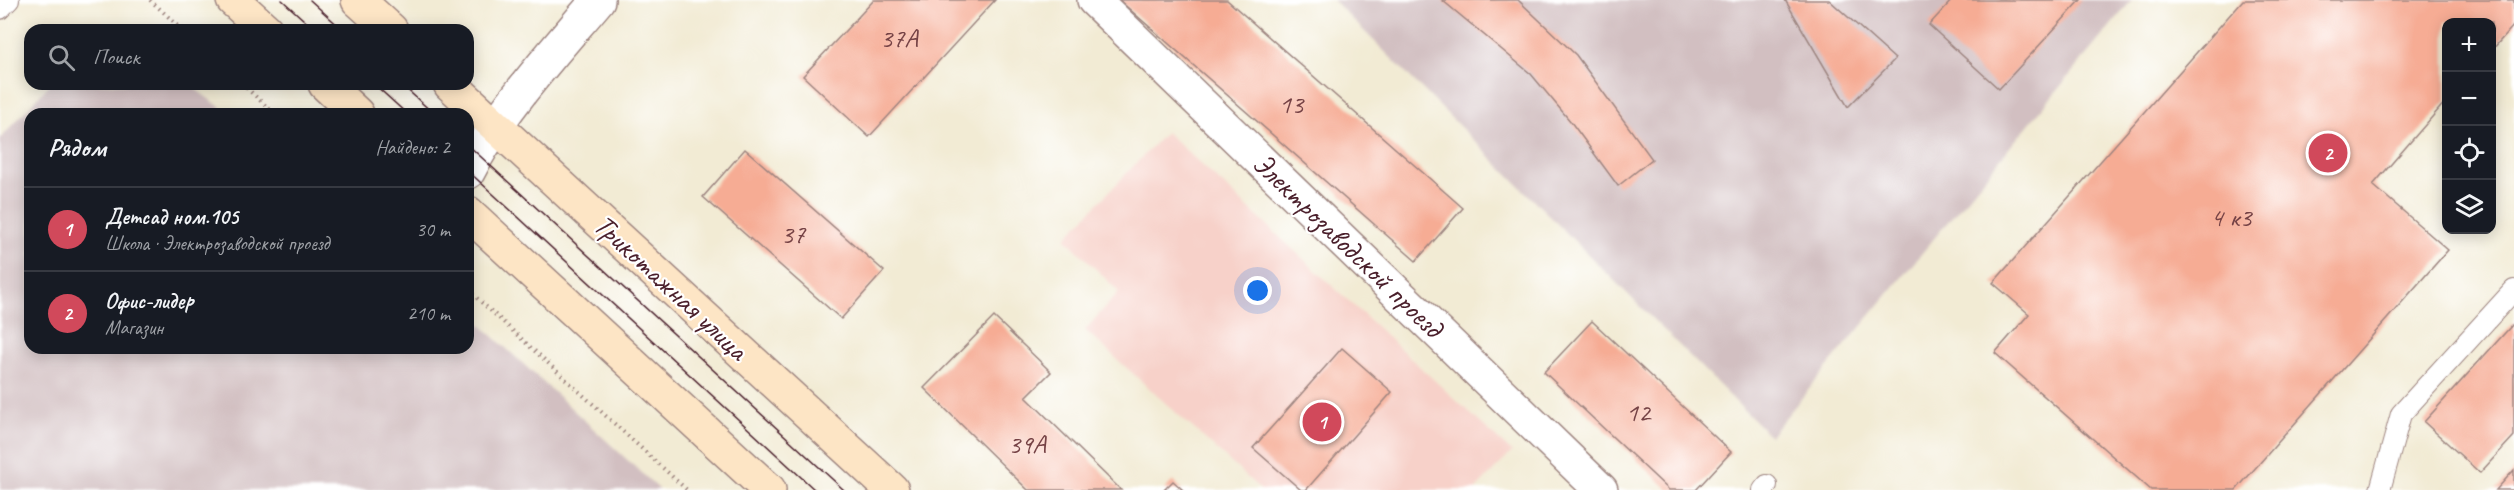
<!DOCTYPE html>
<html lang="ru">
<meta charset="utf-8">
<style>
:root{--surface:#171b24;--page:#242831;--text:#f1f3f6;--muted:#9ea1a6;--line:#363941;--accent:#d1495b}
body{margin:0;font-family:Caveat,sans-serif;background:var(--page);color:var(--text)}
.controls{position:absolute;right:18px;top:18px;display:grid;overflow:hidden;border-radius:12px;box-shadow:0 3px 15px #0003}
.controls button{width:54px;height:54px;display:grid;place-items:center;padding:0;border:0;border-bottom:2px solid var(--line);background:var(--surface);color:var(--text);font:30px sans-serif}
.you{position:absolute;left:1258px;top:291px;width:21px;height:21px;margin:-15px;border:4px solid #fff;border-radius:50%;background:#1a73e8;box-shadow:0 0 0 9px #1a73e833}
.badge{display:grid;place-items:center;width:39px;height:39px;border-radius:50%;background:var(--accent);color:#fff;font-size:20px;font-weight:700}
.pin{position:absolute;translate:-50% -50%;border:3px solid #fff;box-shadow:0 2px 6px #0006}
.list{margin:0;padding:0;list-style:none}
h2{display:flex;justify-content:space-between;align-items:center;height:78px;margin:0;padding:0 24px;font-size:26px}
h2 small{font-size:20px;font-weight:400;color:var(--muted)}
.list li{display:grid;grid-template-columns:39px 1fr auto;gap:18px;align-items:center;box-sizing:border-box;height:84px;padding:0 24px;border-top:2px solid var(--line)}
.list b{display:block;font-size:22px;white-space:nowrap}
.list p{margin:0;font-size:20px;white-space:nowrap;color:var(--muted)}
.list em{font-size:20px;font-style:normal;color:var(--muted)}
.icon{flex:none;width:33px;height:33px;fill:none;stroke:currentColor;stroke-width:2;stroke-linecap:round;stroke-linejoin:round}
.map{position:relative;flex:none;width:2514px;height:490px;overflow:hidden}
.search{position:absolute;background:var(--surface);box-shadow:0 3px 15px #0003;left:24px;top:24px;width:450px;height:66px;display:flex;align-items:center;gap:15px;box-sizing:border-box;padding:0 21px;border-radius:18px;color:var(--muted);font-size:22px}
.panel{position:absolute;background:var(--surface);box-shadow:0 3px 15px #0003;left:24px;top:108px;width:450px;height:246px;border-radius:18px}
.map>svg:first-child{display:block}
.built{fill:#f7d1c9}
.industrial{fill:#d2bfc1}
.building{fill:#f6ac94}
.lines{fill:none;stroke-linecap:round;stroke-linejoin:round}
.service-casing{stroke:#9e8580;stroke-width:22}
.minor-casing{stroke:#9e8580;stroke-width:36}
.tertiary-casing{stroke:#9e8580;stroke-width:36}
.secondary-casing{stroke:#9e8580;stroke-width:36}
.path{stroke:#9e8580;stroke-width:4;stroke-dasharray:1.5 4.5;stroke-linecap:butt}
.service{stroke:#fff;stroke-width:20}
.minor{stroke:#fff;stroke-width:33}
.tertiary{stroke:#fff;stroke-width:33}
.secondary{stroke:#fde5c5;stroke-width:33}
.tram{stroke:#4a1f2b;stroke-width:1.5}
.labels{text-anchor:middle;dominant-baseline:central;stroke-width:4.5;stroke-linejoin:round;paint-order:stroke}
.number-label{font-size:27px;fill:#754245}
.street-label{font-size:30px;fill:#4a1f2b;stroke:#fff}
</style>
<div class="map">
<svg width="2514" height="490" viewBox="0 0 2514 490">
<rect width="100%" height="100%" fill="#fff"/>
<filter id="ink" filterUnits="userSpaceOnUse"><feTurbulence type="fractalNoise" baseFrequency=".0167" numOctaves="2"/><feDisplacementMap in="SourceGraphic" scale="12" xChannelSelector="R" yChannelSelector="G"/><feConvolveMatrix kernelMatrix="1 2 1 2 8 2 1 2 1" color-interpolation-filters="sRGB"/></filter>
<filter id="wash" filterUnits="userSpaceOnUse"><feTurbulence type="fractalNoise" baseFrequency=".008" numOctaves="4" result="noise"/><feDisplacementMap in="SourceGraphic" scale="24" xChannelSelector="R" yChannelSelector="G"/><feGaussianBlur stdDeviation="1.35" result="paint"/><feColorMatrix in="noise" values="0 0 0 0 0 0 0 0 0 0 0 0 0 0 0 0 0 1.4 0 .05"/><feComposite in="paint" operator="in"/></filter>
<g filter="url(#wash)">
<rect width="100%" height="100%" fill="#f2ebd4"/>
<path class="built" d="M1166 132 1512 452 1475 490H1261L1085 330 1119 292 1065 238Z"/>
<path class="industrial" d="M1333 0H2132L1770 436Z
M50 84H188L230 114H30V348H468V313L660 490H0V139Z"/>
<g id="blocks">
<path class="building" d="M874 0H995L869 137 803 76Z
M1119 0H1227L1463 208 1416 261Z
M1442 0H1518L1576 55 1652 159 1618 186 1571 122 1531 74Z
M1785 0H1829L1895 59 1848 107Z
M1952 0H2081L1999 89 1929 25Z
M2243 0H2514V25L2492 50V22H2446V101L2373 185 2448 250 2236 490H2151L1995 353 2029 314 1993 283Z
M745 149 884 271 841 319 703 197Z
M994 317 1051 372 1026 397 1121 490H1028L924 388Z
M1592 321 1731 452 1696 490H1669L1544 372Z
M2514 323V436L2480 473 2424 422Z
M1342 348 1392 392 1306 490H1301L1253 448Z
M2514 470V490H2496Z
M1173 481 1183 490H1164Z"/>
</g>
</g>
<g filter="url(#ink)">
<use href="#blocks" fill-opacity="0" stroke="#9e8580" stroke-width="1.5"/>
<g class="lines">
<defs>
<path id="service" d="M0 9 9 0
M1763 490 1767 485
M2380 490 2401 414 2514 290"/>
<path id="minor" d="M1094 0 1601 490"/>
<path id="tertiary" d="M468 172C498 113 555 51 598 0"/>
<path id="secondary" d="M233 0 266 30
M358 0 391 30
M325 84 357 114
M450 84 892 490
M468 213 769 490"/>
</defs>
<use href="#service" class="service-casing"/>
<use href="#minor" class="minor-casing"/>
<use href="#tertiary" class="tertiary-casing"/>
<use href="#secondary" class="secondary-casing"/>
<path class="path" d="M150 0 183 30
M242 84 275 114
M468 290 687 490"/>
<use href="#service" class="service"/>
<use href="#minor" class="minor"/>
<use href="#tertiary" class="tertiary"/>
<use href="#secondary" class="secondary"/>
<path class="tram" d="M282 0 315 30
M310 0 343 30
M374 84 407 114
M401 84 434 114
M468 145 844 490
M468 171 815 490"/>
</g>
</g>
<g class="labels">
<g class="number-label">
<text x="899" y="38">37А</text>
<text x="1291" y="104">13</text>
<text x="2231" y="217">4 к3</text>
<text x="793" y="234">37</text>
<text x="1638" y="412">12</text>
<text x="1027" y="444">39А</text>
</g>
<g class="street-label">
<text transform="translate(1348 245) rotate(44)">Электрозаводской проезд</text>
<text transform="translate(671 287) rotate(43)">Трикотажная улица</text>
</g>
</g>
</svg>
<div class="controls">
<button>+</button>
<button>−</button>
<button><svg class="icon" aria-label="locate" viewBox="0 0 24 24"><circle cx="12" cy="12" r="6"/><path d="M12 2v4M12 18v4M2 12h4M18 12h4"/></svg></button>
<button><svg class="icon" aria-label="layers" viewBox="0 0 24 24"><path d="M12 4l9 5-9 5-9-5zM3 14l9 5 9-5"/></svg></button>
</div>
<div class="you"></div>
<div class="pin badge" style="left:1322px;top:422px">1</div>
<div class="pin badge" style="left:2328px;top:153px">2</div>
<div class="search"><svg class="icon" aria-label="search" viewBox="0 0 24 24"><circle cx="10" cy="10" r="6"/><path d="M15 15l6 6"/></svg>Поиск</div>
<section class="panel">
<h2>Рядом<small>Найдено: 2</small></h2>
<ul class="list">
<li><span class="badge">1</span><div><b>Детсад ном.105</b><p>Школа · Электрозаводской проезд</p></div><em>30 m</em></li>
<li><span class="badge">2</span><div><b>Офис-лидер</b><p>Магазин</p></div><em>210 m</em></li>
</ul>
</section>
</div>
